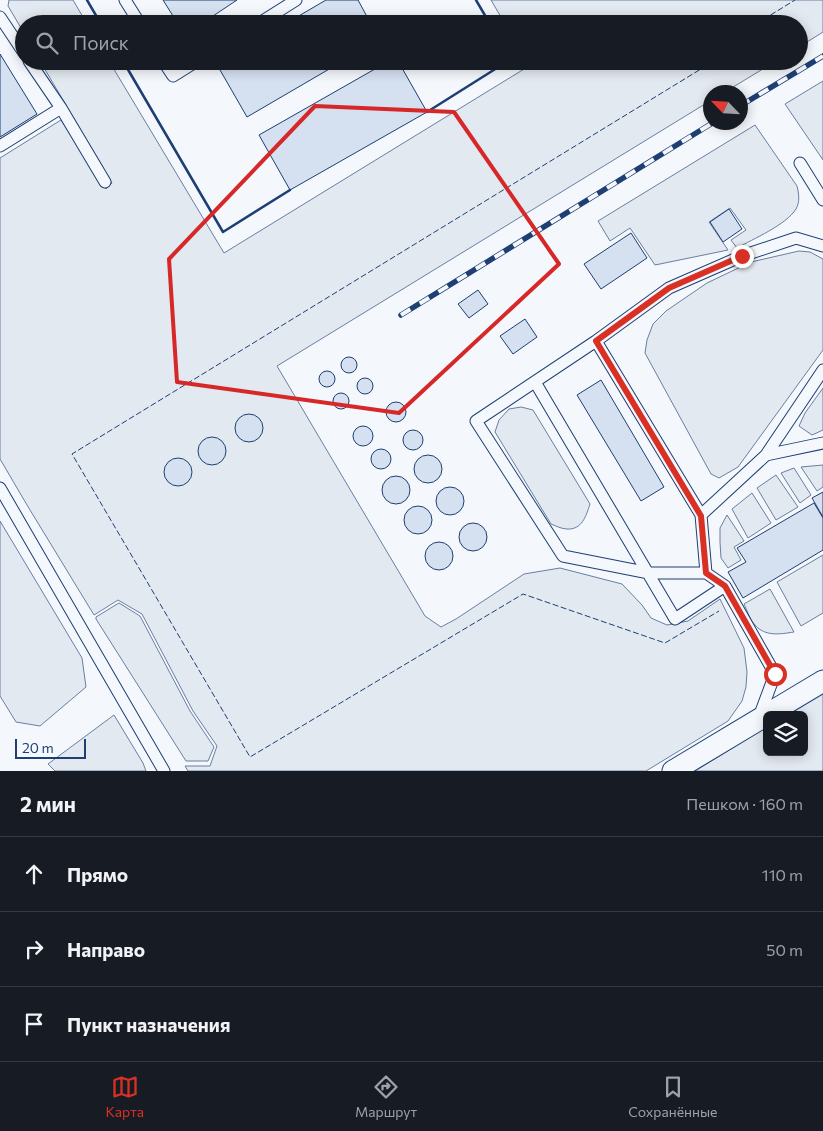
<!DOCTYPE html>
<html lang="ru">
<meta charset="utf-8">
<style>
:root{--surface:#171b24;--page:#20242c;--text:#f1f3f6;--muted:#9ea1a6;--line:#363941;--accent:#d93025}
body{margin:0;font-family:Commissioner,sans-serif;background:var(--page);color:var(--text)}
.controls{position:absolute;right:15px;bottom:15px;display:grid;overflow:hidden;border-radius:8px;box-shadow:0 2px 12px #0003}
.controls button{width:45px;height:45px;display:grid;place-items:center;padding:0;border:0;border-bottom:1px solid var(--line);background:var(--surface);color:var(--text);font:25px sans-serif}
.compass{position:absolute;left:703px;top:85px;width:45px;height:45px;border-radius:50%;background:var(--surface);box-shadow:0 2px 12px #0003;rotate:295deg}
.scale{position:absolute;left:15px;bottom:12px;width:71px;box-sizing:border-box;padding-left:5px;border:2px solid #1d3f73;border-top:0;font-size:14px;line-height:18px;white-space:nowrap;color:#1d3f73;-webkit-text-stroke:4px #f4f7fb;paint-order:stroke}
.stop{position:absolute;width:15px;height:15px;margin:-11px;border:4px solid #d93025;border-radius:50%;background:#fff}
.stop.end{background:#d93025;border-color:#fff;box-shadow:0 1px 5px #0008}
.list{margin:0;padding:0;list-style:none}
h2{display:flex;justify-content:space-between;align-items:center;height:65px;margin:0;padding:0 20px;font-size:21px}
h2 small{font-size:16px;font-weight:400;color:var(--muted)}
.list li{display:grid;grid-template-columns:32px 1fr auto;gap:15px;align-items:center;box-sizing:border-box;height:75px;padding:0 20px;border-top:1px solid var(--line)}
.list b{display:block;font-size:19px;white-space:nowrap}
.list em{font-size:16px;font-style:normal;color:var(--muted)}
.icon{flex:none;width:28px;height:28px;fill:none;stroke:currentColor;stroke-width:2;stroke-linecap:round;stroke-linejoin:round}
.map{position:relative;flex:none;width:823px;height:771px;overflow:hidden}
.search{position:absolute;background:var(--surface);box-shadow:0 2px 12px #0003;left:15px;right:15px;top:15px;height:55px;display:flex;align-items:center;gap:12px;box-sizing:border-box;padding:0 18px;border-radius:28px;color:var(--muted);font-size:19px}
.sheet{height:290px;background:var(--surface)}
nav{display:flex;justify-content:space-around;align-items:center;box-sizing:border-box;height:70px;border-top:1px solid var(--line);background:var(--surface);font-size:14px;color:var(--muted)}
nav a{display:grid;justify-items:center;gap:2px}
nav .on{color:var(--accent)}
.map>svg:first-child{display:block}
.green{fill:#e3e9f0;stroke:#687fa3}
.building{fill:#d5e0f0;stroke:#1d3f73}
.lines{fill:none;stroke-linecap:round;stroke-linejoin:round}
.lane-casing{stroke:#1d3f73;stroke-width:13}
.street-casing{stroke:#1d3f73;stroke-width:23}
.lane{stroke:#f4f7fb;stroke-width:11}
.street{stroke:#f4f7fb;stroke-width:21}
.rail-casing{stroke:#1d3f73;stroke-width:5.5}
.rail{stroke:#f4f7fb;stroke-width:4;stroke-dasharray:11;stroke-linecap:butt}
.fence{stroke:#1d3f73;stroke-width:1;stroke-dasharray:6 2.5;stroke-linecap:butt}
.wall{stroke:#1d3f73;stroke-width:2.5}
.route{stroke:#d93025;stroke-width:6}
.marked{fill:none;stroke:#d62828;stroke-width:4;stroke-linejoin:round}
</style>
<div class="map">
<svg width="823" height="771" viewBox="0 0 823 771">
<rect width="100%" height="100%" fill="#f4f7fb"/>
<path class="green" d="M9 0H73L87 24H24V33L8 6Z
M491 0H823V32L799 47V24H505Z
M40 61H109L224 253 529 66 527 61H776L725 92H710V101L277 366 425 616 441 627 456 619 524 574 560 568 622 584 642 605 651 618 667 625 688 621 720 599 744 648 747 672 746 687 742 701 728 721 646 771H188L185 766H210L217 746 193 711 142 614 118 600 94 615 27 505 0 459V158L61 120 106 189 112 183Z
M823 81V160L785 104Z
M755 125 797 186C799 194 800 202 796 209 786 225 753 239 737 248L731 240 746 230 730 208 709 222 728 250 655 265 630 228 610 241 598 221Z
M799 251 810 252 823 259V350L738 467 719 478 711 474 645 353 647 340 653 324 666 311 707 283 751 262Z
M823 388V430L812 435 799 426 805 413Z
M521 407 533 410 590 504C586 516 582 530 567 529 562 529 556 526 551 524L495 432 499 420 509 409Z
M823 465V487L817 491 801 467Z
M794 468 811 495 800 503 781 473Z
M776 475 798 507 776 520 757 488Z
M752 493 771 523 748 538 732 509Z
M727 515 744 541 734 547 741 560 728 568 721 558 720 542V528Z
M0 521 82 658 86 687 40 726 16 722 0 696Z
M823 555V613L801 626 777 582Z
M770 589 794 632C781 634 765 637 755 625 750 620 747 610 744 604Z
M119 603 140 616 190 711 214 747 208 761H186L96 619V617Z
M823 693V771H695L767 727V752H804V715H787Z
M114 715 143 763 146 771H55L48 764Z"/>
<path class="building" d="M163 0H237L201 24H178Z
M326 0H358L371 24H285Z
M0 54 37 114 0 137Z
M220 61H343L247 117 216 63Z
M389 61H398L427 112 290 190 259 135Z
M729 209 742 229 723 242 710 222Z
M631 233 647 258 601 289 584 264Z
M478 290 488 304 469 318 458 304Z
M525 319 537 337 513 354 500 336Z
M341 365a8 8 0 1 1 16 0a8 8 0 1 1-16 0Z
M319 379a8 8 0 1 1 16 0a8 8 0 1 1-16 0Z
M357 386a8 8 0 1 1 16 0a8 8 0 1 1-16 0Z
M601 380 664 487 641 501 577 395Z
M333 401a8 8 0 1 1 16 0a8 8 0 1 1-16 0Z
M386 412a10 10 0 1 1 20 0a10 10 0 1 1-20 0Z
M235 428a14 14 0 1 1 28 0a14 14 0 1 1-28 0Z
M353 436a10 10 0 1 1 20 0a10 10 0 1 1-20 0Z
M403 440a10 10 0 1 1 20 0a10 10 0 1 1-20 0Z
M198 451a14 14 0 1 1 28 0a14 14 0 1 1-28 0Z
M371 459a10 10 0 1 1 20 0a10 10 0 1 1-20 0Z
M414 469a14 14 0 1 1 28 0a14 14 0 1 1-28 0Z
M164 472a14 14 0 1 1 28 0a14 14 0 1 1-28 0Z
M382 490a14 14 0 1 1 28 0a14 14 0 1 1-28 0Z
M436 501a14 14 0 1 1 28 0a14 14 0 1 1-28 0Z
M823 492V517L812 498Z
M814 503 823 518V550L743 598 728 572 746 562 737 548Z
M404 520a14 14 0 1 1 28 0a14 14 0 1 1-28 0Z
M459 537a14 14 0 1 1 28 0a14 14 0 1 1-28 0Z
M425 556a14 14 0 1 1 28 0a14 14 0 1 1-28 0Z"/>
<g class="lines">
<defs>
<path id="lane" d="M125 0 140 24
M0 17 24 53
M258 24 296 0
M29 61 61 108 105 182
M163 61 173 76 197 61
M0 146 61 108
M800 163 823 200
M596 341 701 515
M535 382 675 619 725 586
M766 455 823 443
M0 488 164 771
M706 573H649L563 556 476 421 596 341 669 288 742 256 796 238 823 246
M759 717 775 674 725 586 706 573 701 515 766 455 823 370"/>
<path id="street" d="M673 771 823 681"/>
</defs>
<use href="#lane" class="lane-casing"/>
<use href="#street" class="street-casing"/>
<use href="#lane" class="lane"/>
<use href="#street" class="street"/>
<defs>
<path id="rail" d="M740 106 823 56
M401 315 714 122"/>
</defs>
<use href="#rail" class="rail-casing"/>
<use href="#rail" class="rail"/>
<path class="fence" d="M756 24 795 0
M714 61 72 454 250 757 523 594 665 643 719 611"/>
<path class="wall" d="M87 0 101 24
M476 0 490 24
M123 61 223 232 290 190
M427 112 508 61"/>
</g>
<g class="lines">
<path class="route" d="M742 256 669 288 596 341 701 516 706 573 725 586 775 674"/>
</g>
<path class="marked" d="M315 106 454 112 559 264 399 413 177 382 169 259Z"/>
</svg>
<div class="controls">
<button><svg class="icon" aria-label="layers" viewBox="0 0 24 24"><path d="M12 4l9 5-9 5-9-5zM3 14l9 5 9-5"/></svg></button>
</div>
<svg class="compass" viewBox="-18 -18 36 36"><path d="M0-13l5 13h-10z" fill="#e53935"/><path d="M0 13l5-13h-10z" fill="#9ea1a6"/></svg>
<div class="scale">20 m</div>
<div class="stop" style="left:775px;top:674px"></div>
<div class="stop end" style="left:742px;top:256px"></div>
<div class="search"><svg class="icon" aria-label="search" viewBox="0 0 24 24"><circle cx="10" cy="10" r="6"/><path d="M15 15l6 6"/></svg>Поиск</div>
</div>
<section class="sheet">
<h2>2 мин<small>Пешком · 160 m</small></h2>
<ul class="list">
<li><svg class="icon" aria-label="ahead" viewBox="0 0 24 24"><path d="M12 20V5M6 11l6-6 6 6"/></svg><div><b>Прямо</b></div><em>110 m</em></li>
<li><svg class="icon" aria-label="right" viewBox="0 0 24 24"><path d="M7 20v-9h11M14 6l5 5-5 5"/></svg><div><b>Направо</b></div><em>50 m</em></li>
<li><svg class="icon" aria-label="arrive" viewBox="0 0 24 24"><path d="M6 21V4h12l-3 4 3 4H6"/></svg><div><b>Пункт назначения</b></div></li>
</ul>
</section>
<nav>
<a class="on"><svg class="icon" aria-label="map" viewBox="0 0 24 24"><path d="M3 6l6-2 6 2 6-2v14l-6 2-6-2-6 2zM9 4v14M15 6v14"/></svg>Карта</a>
<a><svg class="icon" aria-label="directions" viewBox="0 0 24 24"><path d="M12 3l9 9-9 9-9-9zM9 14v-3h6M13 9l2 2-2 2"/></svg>Маршрут</a>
<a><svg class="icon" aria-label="saved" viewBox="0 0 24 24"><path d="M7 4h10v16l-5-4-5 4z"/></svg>Сохранённые</a>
</nav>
